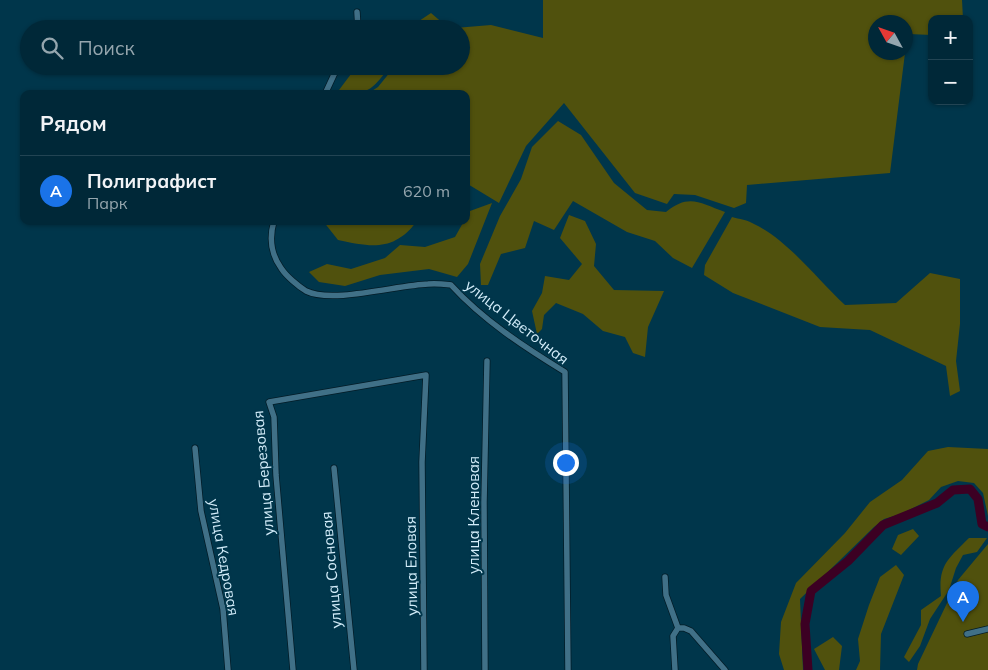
<!DOCTYPE html>
<html lang="ru">
<meta charset="utf-8">
<style>
:root{--surface:#002838;--page:#0a3040;--text:#f1f3f6;--muted:#95a6ae;--line:#224453;--accent:#1a73e8}
body{margin:0;font-family:Mulish,sans-serif;background:var(--page);color:var(--text)}
.controls{position:absolute;right:15px;top:15px;display:grid;overflow:hidden;border-radius:10px;box-shadow:0 1px 4px #0004}
.controls button{width:45px;height:45px;display:grid;place-items:center;padding:0;border:0;border-bottom:1px solid var(--line);background:var(--surface);color:var(--text);font:25px sans-serif}
.compass{position:absolute;left:868px;top:15px;width:45px;height:45px;border-radius:50%;background:var(--surface);box-shadow:0 1px 4px #0004;rotate:310deg}
.you{position:absolute;left:565px;top:462px;width:18px;height:18px;margin:-12px;border:4px solid #fff;border-radius:50%;background:#1a73e8;box-shadow:0 0 0 8px #1a73e833}
.badge{display:grid;place-items:center;width:32px;height:32px;border-radius:50%;background:var(--accent);color:#fff;font-size:16px;font-weight:700}
.pin{position:absolute;translate:-50% -41px;filter:drop-shadow(0 1px 2px #0008)}
.pin::after{content:'';position:absolute;top:26px;width:18px;height:15px;background:inherit;clip-path:polygon(0 0,100% 0,50% 100%)}
.list{margin:0;padding:0;list-style:none}
h2{display:flex;justify-content:space-between;align-items:center;height:65px;margin:0;padding:0 20px;font-size:21px}
h2 small{font-size:16px;font-weight:400;color:var(--muted)}
.list li{display:grid;grid-template-columns:32px 1fr auto;gap:15px;align-items:center;box-sizing:border-box;height:70px;padding:0 20px;border-top:1px solid var(--line)}
.list b{display:block;font-size:19px;white-space:nowrap}
.list p{margin:0;font-size:16px;white-space:nowrap;color:var(--muted)}
.list em{font-size:16px;font-style:normal;color:var(--muted)}
.icon{flex:none;width:28px;height:28px;fill:none;stroke:currentColor;stroke-width:2;stroke-linecap:round;stroke-linejoin:round}
.map{position:relative;flex:none;width:988px;height:670px;overflow:hidden}
.search{position:absolute;background:var(--surface);box-shadow:0 1px 4px #0004;left:20px;top:20px;width:450px;height:55px;display:flex;align-items:center;gap:12px;box-sizing:border-box;padding:0 18px;border-radius:28px;color:var(--muted);font-size:19px}
.panel{position:absolute;background:var(--surface);box-shadow:0 1px 4px #0004;left:20px;top:90px;width:450px;height:135px;border-radius:10px}
.map>svg:first-child{display:block}
.green{fill:#50510d}
.lines{fill:none;stroke-linecap:round;stroke-linejoin:round}
.river{stroke:#3c0023;stroke-width:9}
.minor-casing{stroke:#031c27;stroke-width:7}
.minor{stroke:#407087;stroke-width:5.5}
.labels{text-anchor:middle;dominant-baseline:central;stroke-width:4;stroke-linejoin:round;paint-order:stroke}
.street-label{font-size:15px;fill:#d3edfa;stroke:#00364b}
</style>
<div class="map">
<svg width="988" height="670" viewBox="0 0 988 670">
<rect width="100%" height="100%" fill="#00364b"/>
<path class="green" d="M543 0H962L963 19H932V35L908 34 906 51V22H876V52L905 53 890 173 747 185 746 203 734 208 695 195 674 194 667 204 635 193 564 103 526 146 499 203 466 183V94H367L378 87 395 66H461V29L455 28 491 25 543 38Z
M431 13 445 25 440 29H407Z
M357 66H390C371 92 368 94 336 94Z
M558 121 581 135 614 183 647 210 666 212C689 193 700 203 725 212L692 268 673 258 655 241 627 232 573 201 554 230 534 221 525 248 501 254 488 285H481L480 264 500 216 521 179 532 147Z
M492 203 468 264 457 277 429 269 380 275 345 286 319 282 309 272 327 264 351 269 385 258 400 245 425 247 455 237 464 221H466L470 211Z
M569 215 585 221 596 244 594 266 614 290 664 291 648 327 645 357 633 353 625 337 603 331 583 314 556 303 544 315 542 329 537 334 532 311 542 293 545 276 569 280 582 264 560 238Z
M732 217C739 219 748 220 754 224 788 240 817 279 845 305L896 303 930 273 960 279V324L956 361 960 391 950 396 946 366 870 330 820 327 733 293 704 275 705 265Z
M323 221H417C394 252 371 247 338 240Z
M948 447 988 449V516L983 493 974 483 958 481 941 487 929 500 901 514 884 519 874 527 800 599 803 670H784L779 654 781 622 796 583 845 533 870 502 902 480 928 451Z
M913 529 919 536 901 555 892 549 898 535Z
M969 538H987L977 552 963 555 956 568 949 590 930 619 920 646 909 662 904 657 921 625V610L941 596C938 565 948 559 969 538Z
M988 544V670H917L918 664 958 580Z
M896 565 904 575 881 634 880 670H856L860 661 858 639 869 605 880 577Z
M833 637 842 646 839 670H825L814 649Z"/>
<g class="lines">
<path class="river" d="M808 670 805 624 811 591 848 561 883 525 937 503 953 490 970 489 978 499 982 524 988 527"/>
<defs>
<path id="minor" d="M357 12 358 29
M325 94 338 66
M274 221C269 238 271 254 281 268 286 276 298 286 306 291 332 304 398 285 428 284 436 283 443 284 451 285 483 320 524 347 565 372L568 670
M195 448 201 511 223 609 228 670
M334 468 354 670
M665 577 666 595 678 628
M967 634 988 629
M293 670 276 475 274 417 269 402 426 375 422 462 424 670
M485 670 484 502 487 361
M675 670 673 636 678 628H684L691 631 725 670"/>
</defs>
<use href="#minor" class="minor-casing"/>
<use href="#minor" class="minor"/>
</g>
<g class="labels">
<g class="street-label">
<text transform="translate(517 322) rotate(38)">улица Цветочная</text>
<text transform="translate(263 473) rotate(-95)">улица Березовая</text>
<text transform="translate(473 515) rotate(-90)">улица Кленовая</text>
<text transform="translate(224 557) rotate(80)">улица Кедровая</text>
<text transform="translate(411 566) rotate(-91)">улица Еловая</text>
<text transform="translate(331 570) rotate(-95)">улица Сосновая</text>
</g>
</g>
</svg>
<div class="controls">
<button>+</button>
<button>−</button>
</div>
<svg class="compass" viewBox="-18 -18 36 36"><path d="M0-13l5 13h-10z" fill="#e53935"/><path d="M0 13l5-13h-10z" fill="#95a6ae"/></svg>
<div class="you"></div>
<div class="pin badge" style="left:963px;top:622px">A</div>
<div class="search"><svg class="icon" aria-label="search" viewBox="0 0 24 24"><circle cx="10" cy="10" r="6"/><path d="M15 15l6 6"/></svg>Поиск</div>
<section class="panel">
<h2>Рядом<small></small></h2>
<ul class="list">
<li><span class="badge">A</span><div><b>Полиграфист</b><p>Парк</p></div><em>620 m</em></li>
</ul>
</section>
</div>
